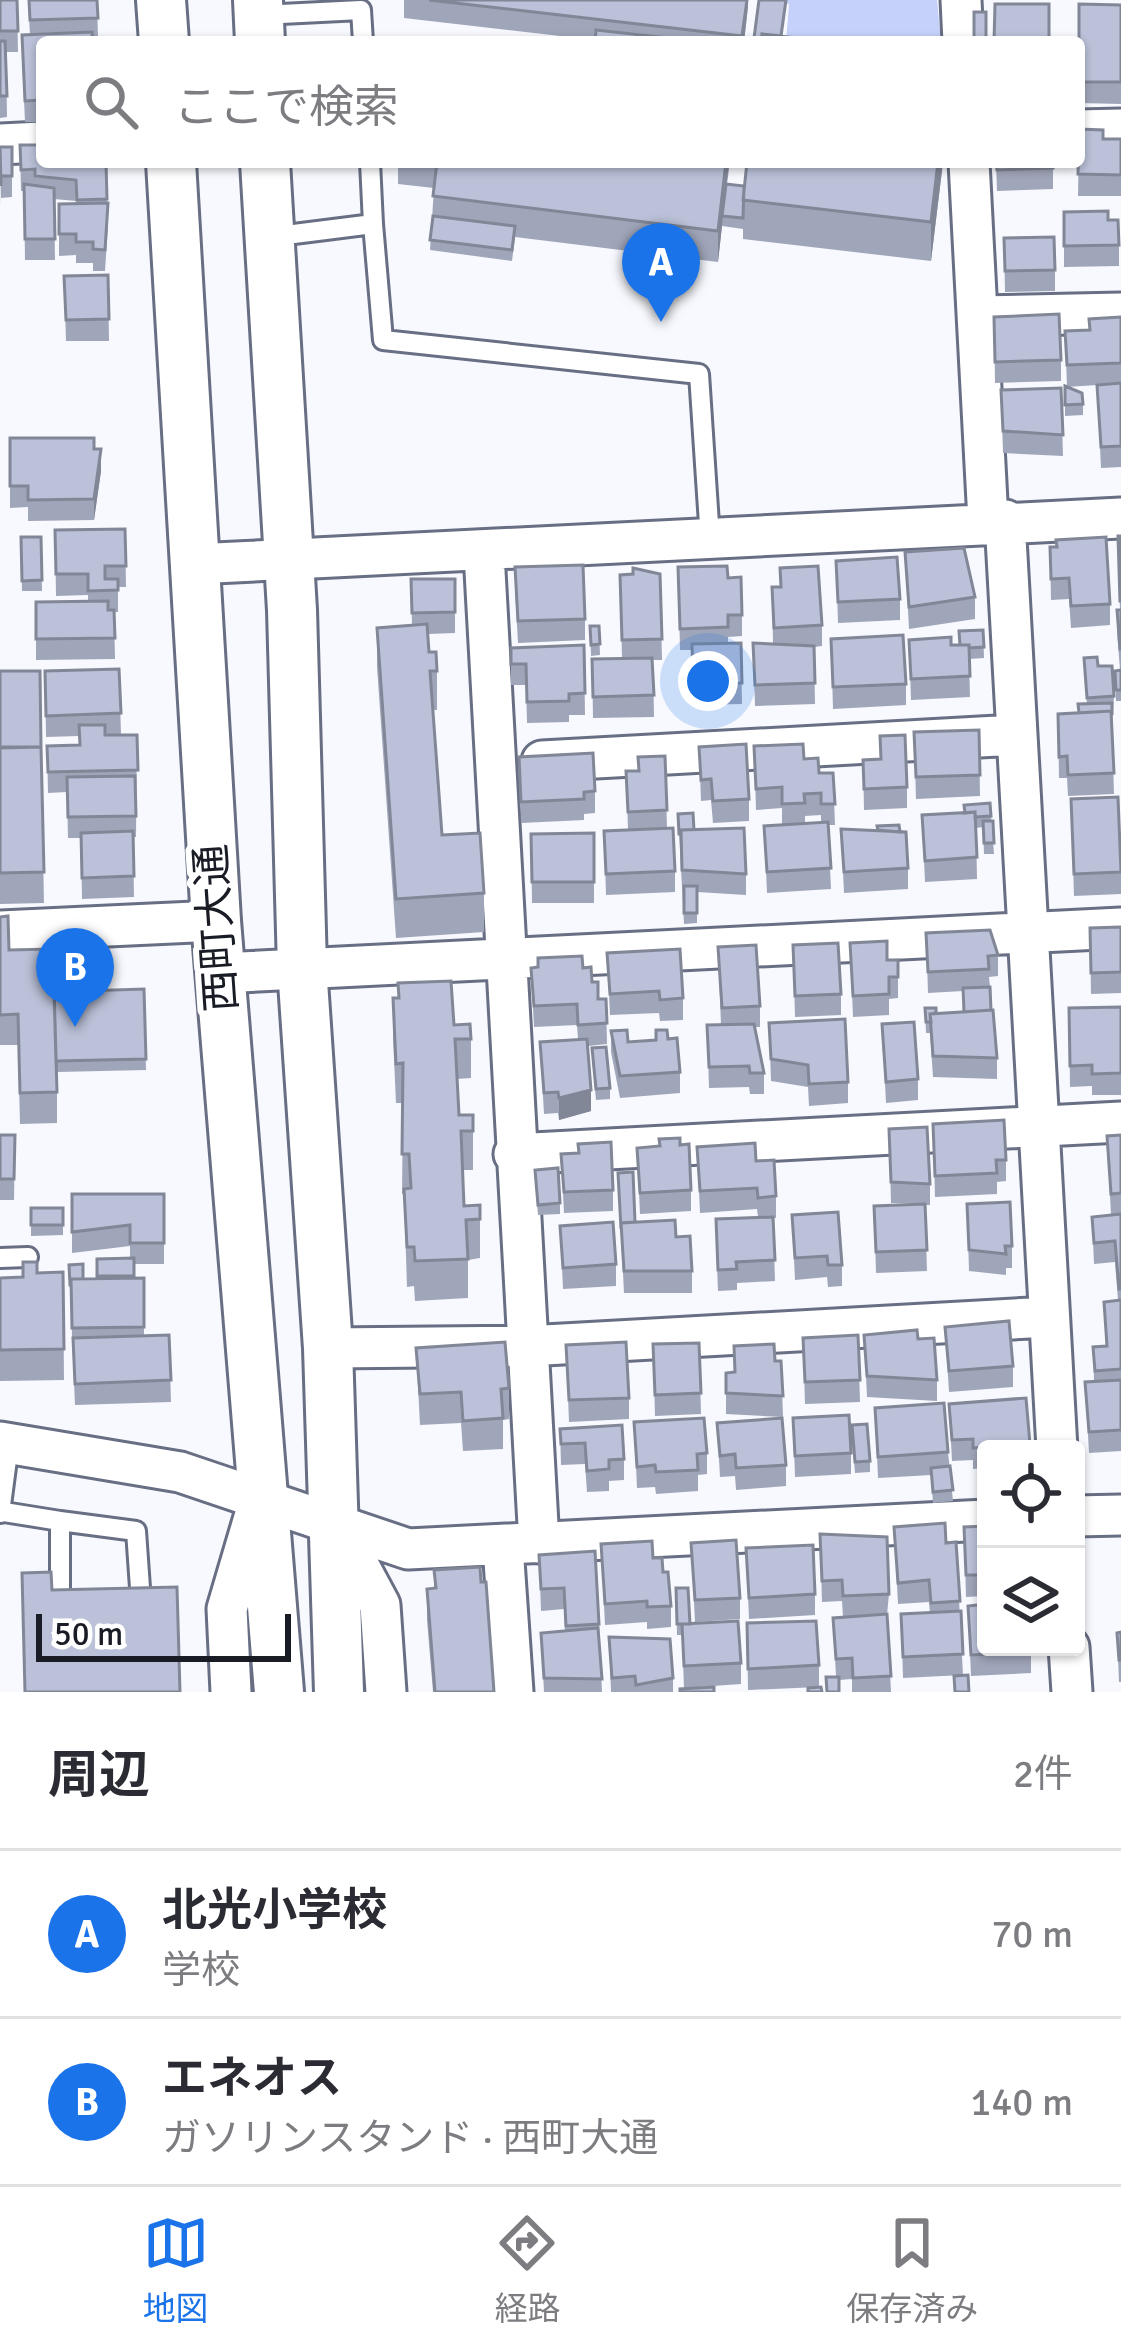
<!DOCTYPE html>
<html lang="ja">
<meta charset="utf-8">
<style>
:root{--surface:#fff;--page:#f7f7f7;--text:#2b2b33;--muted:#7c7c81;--line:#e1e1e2;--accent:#1a73e8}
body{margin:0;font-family:Signika,"Noto Sans JP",sans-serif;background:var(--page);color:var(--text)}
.controls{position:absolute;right:36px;bottom:36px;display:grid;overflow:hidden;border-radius:12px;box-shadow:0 3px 9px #0004}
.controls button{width:108px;height:108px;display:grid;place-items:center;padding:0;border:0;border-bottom:3px solid var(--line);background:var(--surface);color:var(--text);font:60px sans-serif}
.scale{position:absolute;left:36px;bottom:30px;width:255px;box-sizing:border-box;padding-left:12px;border:6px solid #191c24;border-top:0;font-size:33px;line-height:42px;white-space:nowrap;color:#191c24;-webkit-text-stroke:9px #fff;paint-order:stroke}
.you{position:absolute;left:708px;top:681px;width:42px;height:42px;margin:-30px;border:9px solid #fff;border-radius:50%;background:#1a73e8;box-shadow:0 0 0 18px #1a73e833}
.badge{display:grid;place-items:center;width:78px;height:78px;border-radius:50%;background:var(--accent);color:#fff;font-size:39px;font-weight:700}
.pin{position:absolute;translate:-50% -99px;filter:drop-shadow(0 3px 6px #0008)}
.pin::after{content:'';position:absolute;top:63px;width:42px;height:36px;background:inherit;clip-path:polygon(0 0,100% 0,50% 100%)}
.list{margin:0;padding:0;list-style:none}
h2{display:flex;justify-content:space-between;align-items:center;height:156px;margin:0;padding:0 48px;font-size:51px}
h2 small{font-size:39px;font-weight:400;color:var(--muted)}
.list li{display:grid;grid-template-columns:78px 1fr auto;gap:36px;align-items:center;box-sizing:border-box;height:168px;padding:0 48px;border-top:3px solid var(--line)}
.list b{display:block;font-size:45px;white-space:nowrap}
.list p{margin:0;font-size:39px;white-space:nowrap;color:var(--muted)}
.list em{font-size:39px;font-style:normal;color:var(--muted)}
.icon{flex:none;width:66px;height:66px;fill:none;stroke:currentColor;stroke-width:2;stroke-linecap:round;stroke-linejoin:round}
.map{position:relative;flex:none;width:1121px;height:1692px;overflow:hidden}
.search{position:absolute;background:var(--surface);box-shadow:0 3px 9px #0004;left:36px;right:36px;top:36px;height:132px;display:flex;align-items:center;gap:30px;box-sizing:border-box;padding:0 42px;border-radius:12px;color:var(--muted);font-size:45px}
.sheet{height:492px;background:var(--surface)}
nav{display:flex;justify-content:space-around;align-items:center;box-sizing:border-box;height:168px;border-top:3px solid var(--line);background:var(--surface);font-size:33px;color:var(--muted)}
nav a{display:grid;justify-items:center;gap:6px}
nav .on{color:var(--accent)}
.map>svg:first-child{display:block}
.green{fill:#c5d1fb}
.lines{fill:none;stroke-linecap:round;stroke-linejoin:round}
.service-casing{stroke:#686e83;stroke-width:24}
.minor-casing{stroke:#686e83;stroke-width:45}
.tertiary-casing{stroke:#686e83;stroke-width:54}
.service{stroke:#fff;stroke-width:18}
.minor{stroke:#fff;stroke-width:39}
.tertiary{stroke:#fff;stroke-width:48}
.wall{fill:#a0a6ba;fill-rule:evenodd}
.shaded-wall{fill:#828797}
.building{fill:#bac1d8;stroke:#828797;stroke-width:3}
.labels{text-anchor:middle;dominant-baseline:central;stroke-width:12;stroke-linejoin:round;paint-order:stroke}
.street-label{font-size:42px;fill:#191c24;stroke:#fff}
</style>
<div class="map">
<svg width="1121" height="1692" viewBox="0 0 1121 1692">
<rect width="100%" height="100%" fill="#f8f9fe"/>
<path class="green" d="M762 0H937L941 42H786L789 4Z"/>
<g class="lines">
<defs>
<path id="service" d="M261 15 361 10 363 42
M370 162 373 224
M270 237 373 224 383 340 699 374 710 539
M0 1258 28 1257
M4 1512 60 1521V1592
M0 1513 9 1444
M60 1521 136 1531 141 1602"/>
<path id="minor" d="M961 0 963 42
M1079 130 1121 129
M0 144 42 142
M969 162 988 521
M980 316 1121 313
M1005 520 1057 1449
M484 553 539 1543
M194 564 1121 518
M542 761 1016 735
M0 931 216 921
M220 973 1121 928
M514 1154 1121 1122
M328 1348 527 1346 1049 1317
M0 1442 180 1472 408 1549 986 1520
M1076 1516 1121 1515
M335 1521 380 1605 386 1692
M503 1546 513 1692
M1069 1647 1072 1692
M231 1692 227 1609 258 1504"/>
<path id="tertiary" d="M161 0 164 42
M258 0 260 42
M171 162 216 921 279 1692
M265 162 292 610 302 967 328 1348 339 1692"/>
</defs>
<use href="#service" class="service-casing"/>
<use href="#minor" class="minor-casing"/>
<use href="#tertiary" class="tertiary-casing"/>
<use href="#service" class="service"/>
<use href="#minor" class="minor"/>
<use href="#tertiary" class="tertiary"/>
</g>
<path class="wall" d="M0 0H17L18 52H6L7 117 0 118Z
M28 0H97L98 39 42 42V122H25L22 56 30 35Z
M404 0H748V6L744 42H595V40L404 18Z
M1079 4 1121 5V104L1079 103Z
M1079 129 1103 139H1121V196H1078Z
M20 145 106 162 108 225 105 271H93V263H76V255L59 256V204H76V201L54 199 55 260H25L24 191H21Z
M0 147H12V197L1 198V207Z
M398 162H730L727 184 744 186 943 162 931 261 743 239V229L722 226 718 262 515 237 512 261 430 250 434 188 398 184Z
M996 162H1053V189L997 191Z
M1064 212 1108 220 1119 245V266L1064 267Z
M1004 238 1055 270V291L1005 292Z
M108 275 109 341H66L64 276Z
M994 317 1061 360V381L995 383Z
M1121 317V467L1101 468 1097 385 1067 387 1065 331 1089 330Z
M1065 386 1083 404V415L1065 416Z
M1061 388 1063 456 1003 453 1001 390Z
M10 438 94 449 101 471 94 520 28 521V507L10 508Z
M125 529 126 587H118V612H114L115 659 36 660V602H88V595L56 596 55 530Z
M1121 536V670H1120L1117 631V610H1120L1118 557Z
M21 537H41L42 591H22Z
M1050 547H1056L1110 604V625L1071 628 1069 599 1051 600Z
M905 552 975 597V619L909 629Z
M836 561 900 599V620L838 623Z
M678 567 728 578 742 615V636L728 637V644L741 643 742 704 693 705 692 650H680Z
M660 574 662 660H653L654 717 593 718 592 659 622 658 620 575Z
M411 579 455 612V633L428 634 429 652 437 671V710H433L442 835 484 893V932L396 938 377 667V628L412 625Z
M772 587 822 625V646L814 647 815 704 755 706 753 643 773 644Z
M515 589 585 619V640L518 643Z
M590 626H599L600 655 591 656Z
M983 630 984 658 969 659 970 697 911 700 909 640 959 645Z
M831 639 906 684V705L833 709Z
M584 645 585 715H569V722L527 723 526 685H511V648Z
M1098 666 1114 696 1112 726 1114 794 1068 796 1067 778H1059L1058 714 1079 713 1087 704 1084 669Z
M119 669 121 734 137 735 136 837H133L134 897 82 899 81 838H68L67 792 48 793 47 746 79 745V736L46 737 45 671Z
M1121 670V701H1116L1115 671Z
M0 671 41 747 44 903 0 904Z
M979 730 980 796 916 799 914 732Z
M880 736 907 787V808L864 810 863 760 880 759Z
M754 746 804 759 819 773H833L835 825H828L831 889 767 893 764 826 782 825V808L756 810ZM821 815V822L805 823V816Z
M699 747 749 799V821L713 823 711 800 701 801Z
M665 756 667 828 675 871V892L606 895 604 831 628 830 626 771H638Z
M519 757 595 791V813L584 814V820L521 823Z
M1071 799 1121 854V894L1074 896Z
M990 803 994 854H984L983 827 976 828 977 879 925 882 922 815 965 813Z
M678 814 746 874V895L697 892V923L684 924Z
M841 829 900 832 908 868V889L844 893Z
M594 833V903H532L531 834Z
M0 917 9 950 54 992 144 989 146 1070 57 1072V1123L20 1124 18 1045H0Z
M1121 927V993L1091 994 1090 928Z
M926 933 998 955V976L989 977 997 1058V1079L933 1077 930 1033H926L925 1008 936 1013 963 1012V991L928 993Z
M850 943 887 960H898V998L889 999V1015L853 1017Z
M793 945 841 994V1015L795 1017Z
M718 947 760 1006V1027H755L764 1073V1094H750L749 1087 709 1088 707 1025H721Z
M607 953 683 998V1020L660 1021 659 1013 610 1015Z
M531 968H583L592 982 598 999H606L607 1044 588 1046 591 1111 559 1120 558 1113 544 1114 540 1042 578 1039 577 1025 534 1027Z
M398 983 471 1039V1078L457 1079 459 1115H473V1170H463L464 1206 480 1219V1258L468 1260V1298L415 1301 414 1286 407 1287 404 1194H402L403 1103H396L393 1037V998H398Z
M1121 1007V1095H1092V1086L1070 1087 1069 1008Z
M769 1023 848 1082V1103L809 1106 808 1087 771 1081Z
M882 1024 918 1079V1100L886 1103Z
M611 1031 680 1072V1093L620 1098 611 1052Z
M592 1059 610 1088V1099L596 1100Z
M933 1124 1006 1160V1181L997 1182V1194L935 1197Z
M889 1129 930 1184V1205H925L927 1271 876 1273 874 1206 922 1204 891 1203Z
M0 1135H15L14 1200H0Z
M1121 1135V1214L1111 1215 1107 1136Z
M680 1145 691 1190V1211L640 1214 637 1148Z
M697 1147 756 1161 776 1196V1218H773L775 1281 737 1283V1290L718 1291 716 1240 758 1217 757 1209 700 1213Z
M561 1154 613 1190V1211L564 1213Z
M618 1173 635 1222 676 1237 692 1271V1293H624Z
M535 1181 560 1203V1214L538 1215Z
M72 1194H164V1264H134V1278H144V1335H169L171 1402 75 1405 69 1265 83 1279H97V1259L130 1258V1246L72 1253Z
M967 1204 1012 1246V1268H1006V1275L969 1271Z
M31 1208H63V1235L31 1236Z
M1121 1214V1451L1089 1453 1085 1382 1094 1381 1093 1347 1106 1346 1104 1302 1118 1300 1115 1262 1094 1264 1092 1217Z
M792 1215 842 1265V1286L828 1287 827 1277 795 1280Z
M560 1226 616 1264V1286L563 1289Z
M63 1272 64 1380 0 1381V1278L23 1277 37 1273Z
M945 1327 1013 1366V1387L949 1392Z
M858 1335 860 1402 805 1404 803 1338Z
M864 1335 937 1380V1401L867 1397Z
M699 1343 701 1414 655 1416 653 1344Z
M566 1345 629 1398V1419L569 1422Z
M416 1348 509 1388V1419L503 1420V1449L463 1451 461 1423 420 1425Z
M775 1361H781L783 1417 726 1414V1373H734Z
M1026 1398 1030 1449H986V1468L973 1469V1460L952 1461 949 1404Z
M875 1408 948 1452 953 1501 933 1503 931 1475 878 1478Z
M793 1418 851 1453V1474L795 1477Z
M634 1422 707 1453V1474L698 1475V1491L656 1494 655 1487 637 1488Z
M717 1423 786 1465V1486L736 1490 735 1476 720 1477Z
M560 1429 624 1459V1480L609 1481V1491L587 1492 585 1464 561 1465Z
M852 1436 870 1461V1472L855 1473Z
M986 1526V1596L966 1597 964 1527Z
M894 1527 946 1543 956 1542 963 1675 903 1678 901 1614 930 1613 929 1602 898 1604Z
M820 1534 889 1594 887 1615 891 1692H852V1679L839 1680 836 1677 833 1618 843 1617 842 1601 822 1602Z
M691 1543 740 1598V1619L695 1622Z
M601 1544 653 1558 663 1572 671 1606V1627L647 1629V1622L605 1625Z
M746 1548 815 1594V1615L749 1619Z
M539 1555 599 1624 602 1692H544L541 1633 565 1631 564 1609 541 1611Z
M434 1570 494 1692H433L427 1620V1589H434Z
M676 1588 690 1624 741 1663V1684L684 1688 682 1635H677Z
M968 1606 1031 1647V1673L971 1676Z
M747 1623 819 1665V1687L748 1690Z
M1121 1632V1682H1119L1117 1633Z
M609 1637 673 1678V1692H611Z"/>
<path class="shaded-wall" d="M747 0H748V6L744 42H742Z
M726 162H729L718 262V231Z
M938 162H943L931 261V222Z
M101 449V471L94 520V499Z
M591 1090V1111L559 1120V1098Z"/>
<path class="building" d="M0 0H17L18 31H0Z
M29 0H97L98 18 30 20Z
M429 0H747L742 36Z
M759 0H786L781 36 762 34V38H754Z
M995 4H1049V42H994Z
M1079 4 1121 5V82H1079Z
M974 12H986V42H974Z
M596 30 678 39V42H595Z
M92 32 93 42H100H42V100L25 101 22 35Z
M762 34 830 42H761Z
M0 41H5L7 96H0Z
M1079 129 1103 130V139H1121V175L1078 174Z
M20 145H42V162H106L107 199 77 200 76 180 35 176V169L21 170Z
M0 147H12V176H1V186Z
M398 162H437V167Z
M437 162H726L718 231 433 196Z
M747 162H938L931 222 743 200Z
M996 162H1053V168L997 170Z
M24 184 54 188 55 239H25Z
M726 184 744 186 743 218 722 216Z
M108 203 105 250 93 249V242H76V234H59V204Z
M1108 211V220H1118L1119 245 1064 246V212Z
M433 216 515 226 512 250 430 240Z
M1054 237 1055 270 1005 271 1004 238Z
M108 275 109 319 66 320 64 276Z
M1059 314 1061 360 995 362 994 317Z
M1121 317V363L1067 365 1065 331 1090 330 1089 319Z
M1121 383V446L1101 447 1097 385Z
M1065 386 1082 393 1083 404 1065 405Z
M1061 388 1063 435 1003 431 1001 390Z
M10 438H94V449H101L94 499 28 500V486H10Z
M125 529 126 566H105V579H118V590L88 591V574H56L55 530Z
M1118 536H1121V601H1120Z
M21 537H41L42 580 22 581Z
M1106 537 1110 604 1071 606 1069 578 1051 579 1050 547H1057L1056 540Z
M964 548 975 597 909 607 905 552Z
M897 557 900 599 838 602 836 561Z
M583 565 585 619 518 621 515 567Z
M727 566 728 578 741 577 742 615H728V627L680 629 678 567Z
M818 566 822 625 774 628 772 587H781L780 568Z
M633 568 660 574 662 639 622 640 620 575 633 574Z
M411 579H455V612L412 613Z
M108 601V610H114L115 638 36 639V602Z
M1117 610H1121V649H1120Z
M427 624 429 652H436L437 671H430L442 835 480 833 484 893 396 899 377 628Z
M590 626H599L600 644 591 645Z
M983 630 984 647 969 648V645H960L959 631Z
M903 635 906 684 833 687 831 639Z
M951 637V645H969L970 676 911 679 909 640Z
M741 643 742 683H693L692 644Z
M753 643 814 646 815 683 755 685Z
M584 645 585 693 569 694V701L527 702 526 664H511V648Z
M1097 657 1098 666H1112L1114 696 1087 698 1084 658Z
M652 658 654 695 593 697 592 659Z
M119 669 121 713 46 716 45 671Z
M1121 670V690H1116L1115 671Z
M0 671H40L41 747H0Z
M1112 703V715L1111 711 1079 713 1078 704Z
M1111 711 1114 773 1068 775 1067 756 1059 757 1058 714Z
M79 725H105V735H137L138 770 48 772 47 746 80 745Z
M979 730 980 775 916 777 914 732Z
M905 735 907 787 864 789 863 760 881 759 880 736Z
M746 744 749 799 713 801 711 779 701 780 699 747Z
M803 744 804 759 818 758 819 773H833L835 804H821V793L804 794 805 803 782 804V787L756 789 754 746Z
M41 747 44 872 0 873V748Z
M593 753 595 791 584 792V799L521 802 519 757Z
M665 756 667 810 628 812 626 771H639L638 757Z
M135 776 136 816 68 817 67 777Z
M1118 797 1121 872 1074 874 1071 799Z
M990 803 991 816 975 817V812L965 813 964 805Z
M975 812 977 857 925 861 922 815Z
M693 813 694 830H681V834H679L678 814Z
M983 821H993L994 843H984Z
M828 822 831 868 767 872 764 826Z
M899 825 900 832 878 830 877 826Z
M673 828 675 871 606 874 604 831Z
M744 828 746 874 682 870 681 830Z
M841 829 906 832 908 868 844 872Z
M133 831 134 876 82 878 81 833Z
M594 833V882H532L531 834Z
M684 886H697V913H684Z
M8 916 9 950 53 949 57 1092 20 1093 18 1014 0 1015V917Z
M1121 927V972L1091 973 1090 928Z
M990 930 998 955 988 956 989 969 928 972 926 933Z
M887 941V960H898V977H889V994L853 996 850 943Z
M838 943 841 994 795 996 793 945Z
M756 945 760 1006 722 1008 718 947Z
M680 949 683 998 660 1000 659 991 610 994 607 953Z
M582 956 583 968 591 967 592 982H598V999H606L607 1023 578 1025 577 1004 534 1006 531 968 538 967V958Z
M451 981 454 1025 470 1024 471 1039H455L459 1115H473V1131H461L464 1206 480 1205V1219L466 1220 468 1259 415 1261 414 1247H407L404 1189 411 1188 409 1154H402L403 1063 396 1064 393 998H399L398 983Z
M990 987 991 1010 964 1012 963 988Z
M144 989 146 1059 56 1061 54 992Z
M1121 1007V1073L1092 1074V1065L1070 1066 1069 1008Z
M925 1008H936V1013L930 1014 931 1022H926Z
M993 1010 997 1058 933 1056 930 1014Z
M845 1019 848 1082 809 1084 808 1065 771 1059 769 1023Z
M914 1022 918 1079 886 1082 882 1024Z
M754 1024 764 1073H750L749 1066 709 1067 707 1025Z
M627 1030 628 1042 656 1040V1030H667L668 1039 677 1038 680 1072 620 1076 611 1031Z
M587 1039 591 1090 559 1098 558 1092 544 1093 540 1042Z
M606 1047 610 1088 596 1089 592 1048Z
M1004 1120 1006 1160H996L997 1173 935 1176 933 1124Z
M927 1127 930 1184 891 1182 889 1129Z
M0 1135H15L14 1179H0Z
M1121 1135V1193L1111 1194 1107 1136Z
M680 1138V1145L689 1144 691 1190 640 1193 637 1148 660 1146 659 1139Z
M611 1142 613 1190 564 1192 561 1154 579 1153 578 1144Z
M755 1143 756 1161 774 1160 776 1196 758 1198 757 1188 700 1191 697 1147Z
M558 1168 560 1203 538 1205 535 1170Z
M633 1172 635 1222 621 1223V1229L618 1173Z
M72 1194H164V1243H130V1225L72 1232Z
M1010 1202 1012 1246H1005L1006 1254 969 1250 967 1204Z
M925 1204 927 1250 876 1252 874 1206Z
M31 1208H63V1225H31Z
M838 1212 842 1265H828L827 1256 795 1258 792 1215Z
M1121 1214V1289H1119L1115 1241 1094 1243 1092 1217Z
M773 1217 775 1260 736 1262 737 1269 718 1270 716 1219Z
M675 1220 676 1237 690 1236 692 1271H624L621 1223Z
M613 1222 616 1264 563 1268 560 1226Z
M134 1258V1276H97V1259Z
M23 1262H37V1273L63 1272 64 1349 0 1350V1278L23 1277Z
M83 1264V1279H71V1285H70L69 1265Z
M144 1278V1327L72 1328 71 1279Z
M1121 1300V1369L1095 1371 1093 1347 1107 1346 1104 1302Z
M1009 1321 1013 1366 949 1371 945 1327Z
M917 1330 918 1339 934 1338 937 1380 867 1376 864 1335Z
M169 1335 171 1380 75 1384 73 1338Z
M858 1335 860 1380 805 1382 803 1338Z
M505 1342 509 1388 501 1389 503 1418 463 1421 461 1392 420 1394 416 1348Z
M626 1342 629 1398 569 1400 566 1345Z
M699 1343 701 1393 655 1395 653 1344Z
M774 1344 775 1361H781L783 1396 726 1393V1373L735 1372 734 1346Z
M1121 1380V1430L1089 1432 1085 1382Z
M1026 1398 1030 1444 973 1448V1439L952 1440 949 1404Z
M944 1403 948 1452 878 1457 875 1408Z
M849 1415 851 1453 795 1456 793 1418Z
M704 1418 707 1453 697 1454 698 1470 656 1472 655 1465 637 1467 634 1422Z
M782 1418 786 1465 736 1468 735 1454 720 1456 717 1423Z
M867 1424 870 1461 855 1462 852 1425Z
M622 1425 624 1459 609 1460V1469L587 1471 585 1443 561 1444 560 1429Z
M950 1466 953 1490 933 1492 931 1468Z
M945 1523 946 1543 956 1542 960 1601 931 1603 929 1580 898 1583 894 1527Z
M986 1526V1575H966L964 1527Z
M820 1534 887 1537 889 1594 843 1596 842 1580 822 1581Z
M736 1540 740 1598 695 1600 691 1543Z
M652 1541 653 1558H662L663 1572H668L671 1606 647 1607V1601L605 1604 601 1544Z
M813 1545 815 1594 749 1598 746 1548Z
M595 1551 599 1624 566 1626 564 1588 541 1589 539 1555Z
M480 1567 481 1582H486L494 1692H435L427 1589 436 1588 434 1570Z
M51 1572 52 1590 177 1587 180 1692H25L22 1573Z
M676 1588H688L690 1624H677Z
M986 1604V1647H1031V1652L971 1655 968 1606Z
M961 1611 963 1654 903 1657 901 1614Z
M887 1614 891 1676 853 1678 852 1658 836 1659 833 1618Z
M738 1621 741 1663 684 1666 682 1624Z
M816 1621 819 1665 748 1669 747 1623Z
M598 1628 602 1679 544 1678 541 1633Z
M1121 1632V1660H1119L1117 1633Z
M609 1637 670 1639 673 1678 636 1685 635 1676 612 1678Z
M968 1675 969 1692H955L954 1676Z
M826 1677H839V1692H827Z
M714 1687V1692H680V1689Z
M821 1687 822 1692H808V1688Z"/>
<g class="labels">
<g class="street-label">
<text transform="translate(217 928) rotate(-94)">西町大通</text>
</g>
</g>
</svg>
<div class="controls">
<button><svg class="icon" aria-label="locate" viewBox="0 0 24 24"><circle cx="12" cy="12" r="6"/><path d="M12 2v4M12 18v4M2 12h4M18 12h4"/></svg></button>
<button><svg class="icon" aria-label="layers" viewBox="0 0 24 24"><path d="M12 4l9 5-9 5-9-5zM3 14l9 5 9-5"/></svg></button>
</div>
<div class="scale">50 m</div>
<div class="you"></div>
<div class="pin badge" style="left:661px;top:322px">A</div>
<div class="pin badge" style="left:75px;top:1027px">B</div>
<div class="search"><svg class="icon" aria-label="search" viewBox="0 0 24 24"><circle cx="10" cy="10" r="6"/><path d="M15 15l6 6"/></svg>ここで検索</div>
</div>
<section class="sheet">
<h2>周辺<small>2件</small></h2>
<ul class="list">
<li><span class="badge">A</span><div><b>北光小学校</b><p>学校</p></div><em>70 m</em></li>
<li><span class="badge">B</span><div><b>エネオス</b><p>ガソリンスタンド · 西町大通</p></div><em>140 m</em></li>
</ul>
</section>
<nav>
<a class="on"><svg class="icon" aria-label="map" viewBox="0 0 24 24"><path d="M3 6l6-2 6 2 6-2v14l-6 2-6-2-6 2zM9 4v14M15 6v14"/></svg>地図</a>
<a><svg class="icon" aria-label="directions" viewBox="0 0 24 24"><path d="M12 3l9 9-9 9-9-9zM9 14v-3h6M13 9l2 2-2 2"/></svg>経路</a>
<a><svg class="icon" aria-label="saved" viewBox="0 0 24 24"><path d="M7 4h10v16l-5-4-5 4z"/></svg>保存済み</a>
</nav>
